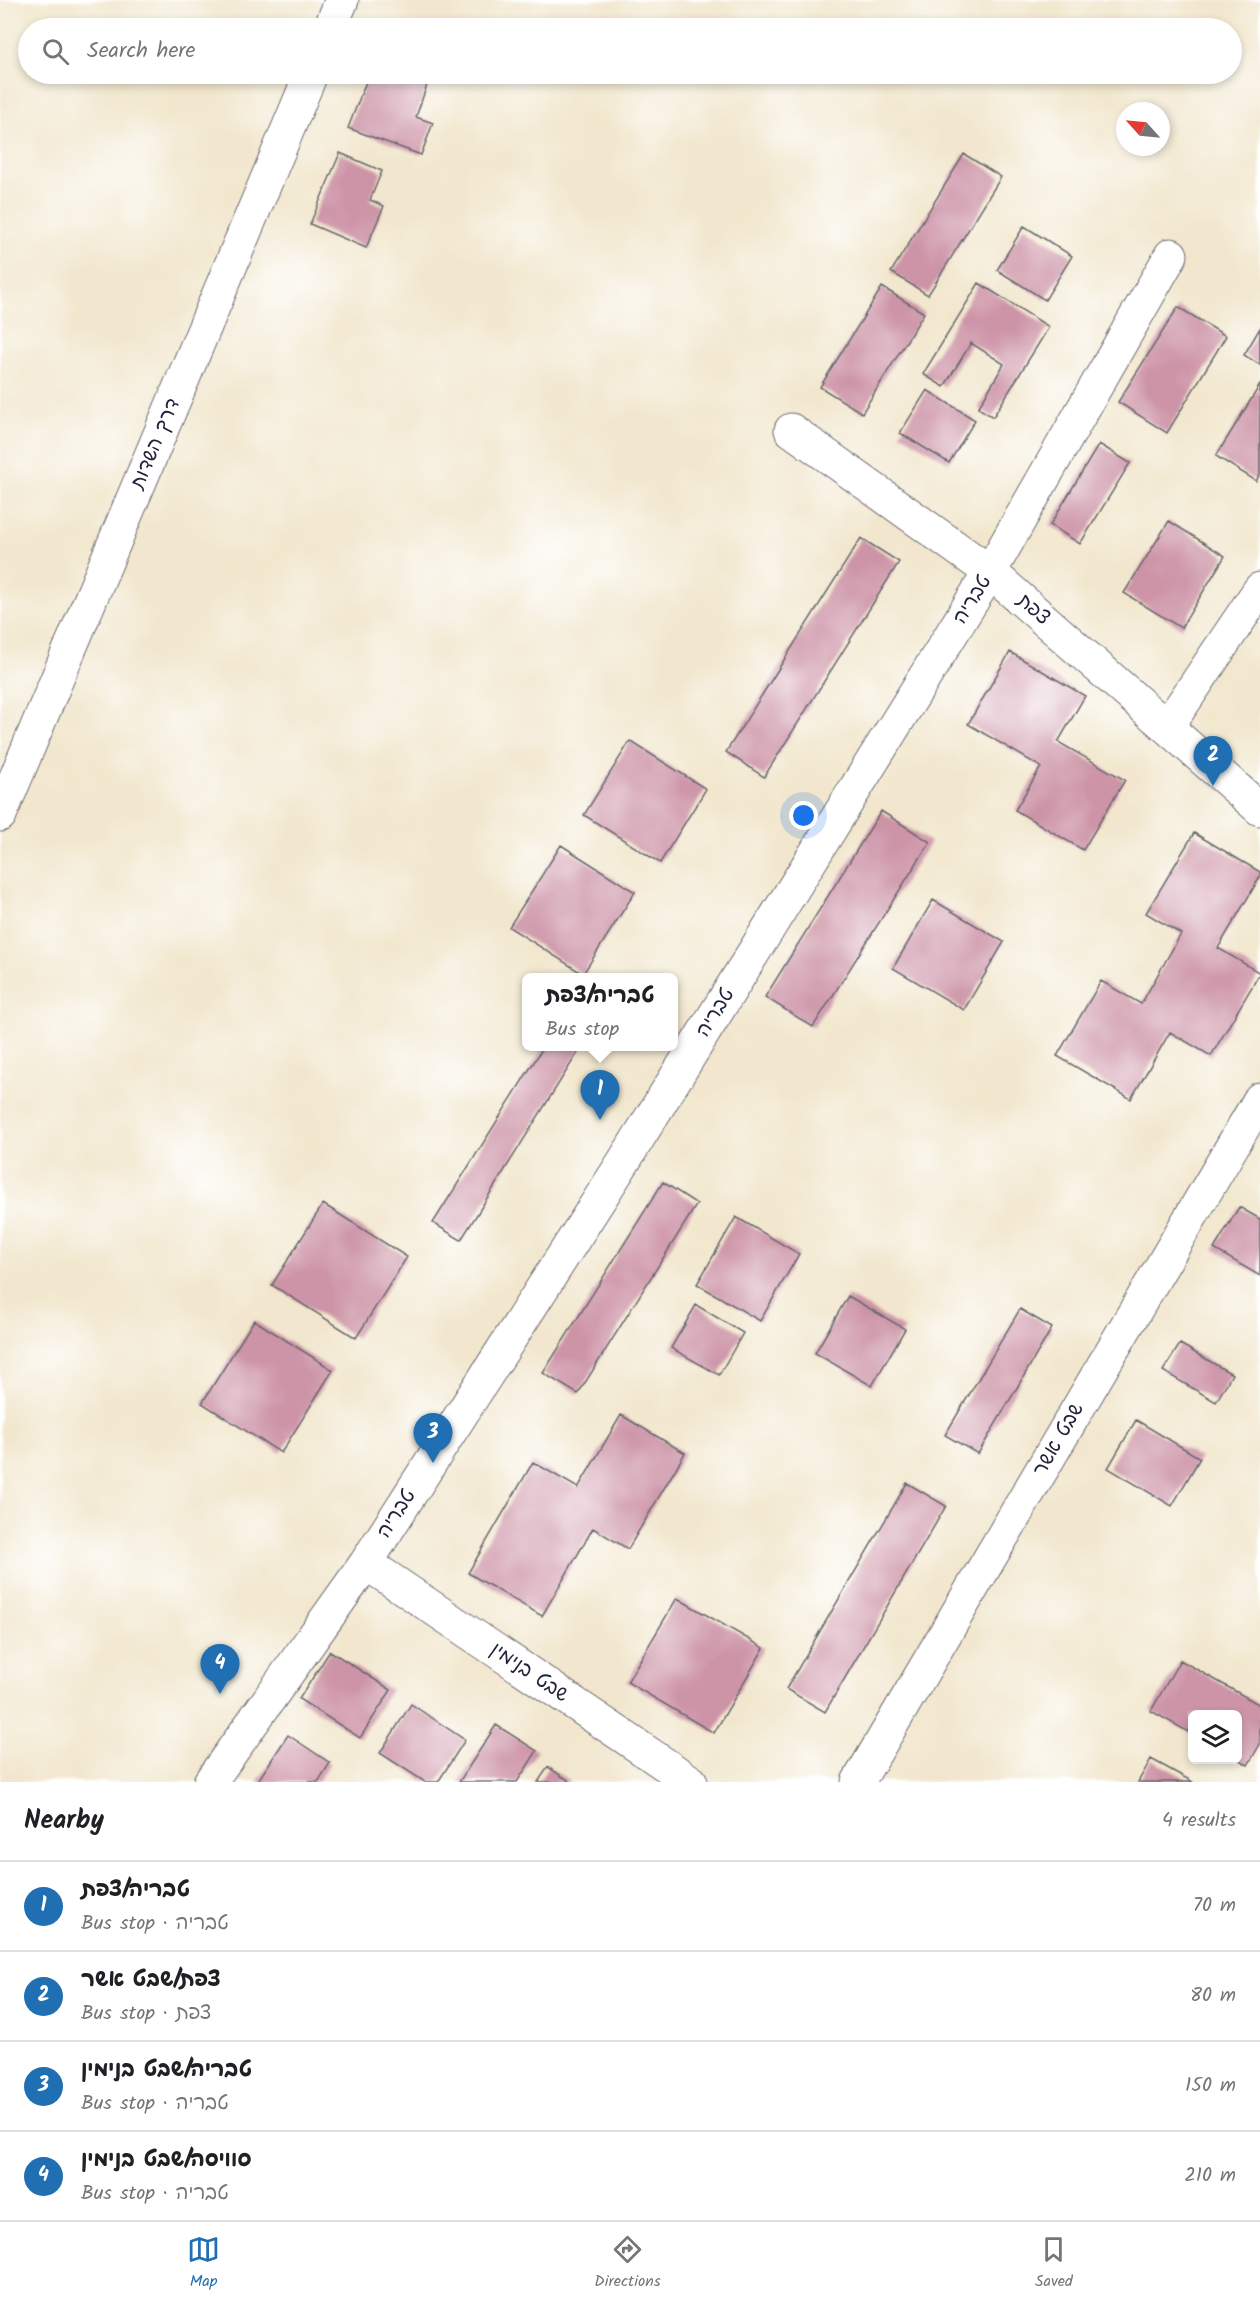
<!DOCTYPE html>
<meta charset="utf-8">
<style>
:root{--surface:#fff;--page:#f6f6f6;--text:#202124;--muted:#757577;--line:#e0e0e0;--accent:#1f6fb2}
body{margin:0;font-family:Kalam,"Playpen Sans Hebrew",sans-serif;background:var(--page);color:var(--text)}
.controls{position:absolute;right:18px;bottom:18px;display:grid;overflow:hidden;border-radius:9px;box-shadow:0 3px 9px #0003}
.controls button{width:54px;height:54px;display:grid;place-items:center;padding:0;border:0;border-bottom:2px solid var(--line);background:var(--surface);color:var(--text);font:30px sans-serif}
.compass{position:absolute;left:1116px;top:102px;width:54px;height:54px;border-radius:50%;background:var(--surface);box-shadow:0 3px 9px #0003;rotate:297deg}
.you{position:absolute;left:804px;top:816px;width:21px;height:21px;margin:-15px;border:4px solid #fff;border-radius:50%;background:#1a73e8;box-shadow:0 0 0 9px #1a73e833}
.badge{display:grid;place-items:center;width:39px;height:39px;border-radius:50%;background:var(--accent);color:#fff;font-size:20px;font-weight:700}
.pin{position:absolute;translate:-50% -50px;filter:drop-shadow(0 2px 3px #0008)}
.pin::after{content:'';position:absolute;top:32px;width:21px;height:18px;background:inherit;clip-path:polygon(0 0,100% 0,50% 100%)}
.popup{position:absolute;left:522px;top:973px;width:156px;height:78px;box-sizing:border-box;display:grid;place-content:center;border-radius:9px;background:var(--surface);filter:drop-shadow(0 2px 4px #0005);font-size:20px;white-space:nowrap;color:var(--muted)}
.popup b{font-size:22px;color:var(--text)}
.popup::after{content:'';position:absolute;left:50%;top:100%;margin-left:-12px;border:12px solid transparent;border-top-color:var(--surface)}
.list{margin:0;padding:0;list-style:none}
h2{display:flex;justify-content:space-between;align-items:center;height:78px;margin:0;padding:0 24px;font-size:26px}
h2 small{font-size:20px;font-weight:400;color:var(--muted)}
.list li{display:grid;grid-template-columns:39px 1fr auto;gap:18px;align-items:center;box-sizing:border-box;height:90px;padding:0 24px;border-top:2px solid var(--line)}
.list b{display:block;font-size:22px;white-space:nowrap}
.list p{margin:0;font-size:20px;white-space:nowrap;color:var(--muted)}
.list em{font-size:20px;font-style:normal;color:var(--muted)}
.icon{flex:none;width:33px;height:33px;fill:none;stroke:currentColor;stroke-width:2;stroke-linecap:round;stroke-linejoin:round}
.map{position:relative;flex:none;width:1260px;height:1782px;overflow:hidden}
.search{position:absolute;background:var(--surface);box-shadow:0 3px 9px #0003;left:18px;right:18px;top:18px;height:66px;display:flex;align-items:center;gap:15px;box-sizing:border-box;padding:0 21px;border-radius:33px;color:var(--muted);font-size:22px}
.sheet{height:438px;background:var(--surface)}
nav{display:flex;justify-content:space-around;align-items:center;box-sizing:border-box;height:84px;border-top:2px solid var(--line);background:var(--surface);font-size:16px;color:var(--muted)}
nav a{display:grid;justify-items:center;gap:3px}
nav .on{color:var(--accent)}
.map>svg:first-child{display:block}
.building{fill:#cd94a7}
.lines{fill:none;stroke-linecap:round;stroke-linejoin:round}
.minor-casing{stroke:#6b676e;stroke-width:35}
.minor{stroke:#fff;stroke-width:33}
.labels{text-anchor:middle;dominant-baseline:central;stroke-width:6;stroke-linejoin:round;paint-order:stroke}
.street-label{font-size:20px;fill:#22223b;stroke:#fff}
</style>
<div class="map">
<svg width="1260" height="1782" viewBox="0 0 1260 1782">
<rect width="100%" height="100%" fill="#fff"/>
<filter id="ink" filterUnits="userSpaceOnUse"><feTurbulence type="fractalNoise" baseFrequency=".0167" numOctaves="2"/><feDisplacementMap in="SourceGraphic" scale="12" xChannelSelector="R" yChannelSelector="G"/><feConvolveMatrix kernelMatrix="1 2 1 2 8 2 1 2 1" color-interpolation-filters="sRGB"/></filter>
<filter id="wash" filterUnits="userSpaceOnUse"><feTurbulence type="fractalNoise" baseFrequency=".008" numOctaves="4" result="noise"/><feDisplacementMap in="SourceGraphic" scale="24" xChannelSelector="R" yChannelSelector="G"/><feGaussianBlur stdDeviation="1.35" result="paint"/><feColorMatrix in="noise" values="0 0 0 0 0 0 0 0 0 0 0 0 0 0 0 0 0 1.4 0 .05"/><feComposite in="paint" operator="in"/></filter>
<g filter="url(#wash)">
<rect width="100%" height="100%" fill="#f2e7ce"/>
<g id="blocks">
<path class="building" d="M369 74H397L427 85 416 117 433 123 421 155 348 128Z
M340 153 382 171 370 200 384 206 366 248 310 224Z
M964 154 1001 177 928 295 891 272Z
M1024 226 1072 256 1045 300 997 270Z
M979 283 1049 327 993 417 978 408 1004 364 971 343 944 387 923 374Z
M882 287 924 313 862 413 820 387Z
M1178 307 1226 336 1167 433 1118 402Z
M1260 328V365L1244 355Z
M1260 385V474L1256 481 1216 456Z
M927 390 975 420 949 463 900 433Z
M1099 444 1130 463 1080 544 1050 525Z
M1169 521 1225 556 1181 628 1124 593Z
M861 538 899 562 764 777 726 752Z
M1010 652 1085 696 1058 742 1125 780 1083 850 1015 810 1041 767 968 724Z
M630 741 706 789 660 863 584 815Z
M881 811 930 842 813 1027 765 997Z
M1194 833 1260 872V877L1218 948 1260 973 1211 1056 1170 1032 1131 1099 1057 1056 1101 981 1141 1004 1181 934 1146 913Z
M561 845 635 892 583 974 509 927Z
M933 900 1004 942 964 1010 893 968Z
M544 1046H582L461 1240 433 1223Z
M663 1182 697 1204 578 1394 543 1373Z
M323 1204 407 1257 356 1338 272 1285Z
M1239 1207 1260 1219V1276L1214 1249Z
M736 1217 799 1254 760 1321 697 1284Z
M848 1296 905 1329 872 1386 815 1353Z
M696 1305 743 1333 719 1375 671 1348Z
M1020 1309 1052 1328 978 1454 945 1435Z
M254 1320 333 1370 281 1453 202 1403Z
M1180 1344 1232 1374 1216 1402 1163 1371Z
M621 1415 685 1453 628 1549 593 1528 542 1616 468 1573 533 1462 578 1488Z
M1136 1420 1200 1458 1172 1506 1108 1468Z
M907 1483 946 1506 825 1712 786 1689Z
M677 1598 764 1648 714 1733 627 1682Z
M330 1651 391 1690 360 1738 299 1699Z
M1180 1660 1260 1705V1744L1248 1765 1238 1759V1714H1192V1734L1151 1711Z
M411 1704 465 1740 438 1782H425L380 1753Z
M496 1725 537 1751 517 1782H459Z
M288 1735 330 1763 318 1782H257Z
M1151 1759 1193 1782H1138Z
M548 1767 571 1782H538Z"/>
</g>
</g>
<g filter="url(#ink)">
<use href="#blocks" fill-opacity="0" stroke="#6b676e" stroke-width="1.5"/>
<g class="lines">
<defs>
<path id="minor" d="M330 28 342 0
M791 430 990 572 1260 809
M1167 727 1260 589
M0 815 311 74
M366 1563 691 1782
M210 1782 366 1563 624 1161 990 572 1171 255
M858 1782 1260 1099"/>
</defs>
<use href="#minor" class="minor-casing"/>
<use href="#minor" class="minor"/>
</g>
</g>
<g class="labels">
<g class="street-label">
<text transform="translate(156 444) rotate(-67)">דרך השדות</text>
<text transform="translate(973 600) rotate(-58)">טבריה</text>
<text transform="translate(1033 610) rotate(41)">צפת</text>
<text transform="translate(716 1013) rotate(-58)">טבריה</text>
<text transform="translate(1059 1440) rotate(-60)">שבט אשר</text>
<text transform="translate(397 1514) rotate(-57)">טבריה</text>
<text transform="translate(529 1673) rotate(34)">שבט בנימין</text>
</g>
</g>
</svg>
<div class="controls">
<button><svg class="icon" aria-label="layers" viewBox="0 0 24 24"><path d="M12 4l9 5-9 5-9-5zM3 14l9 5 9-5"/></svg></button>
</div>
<svg class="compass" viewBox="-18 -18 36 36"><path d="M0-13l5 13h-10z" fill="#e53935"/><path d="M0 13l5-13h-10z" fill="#757577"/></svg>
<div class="you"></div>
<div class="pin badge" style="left:600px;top:1120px">1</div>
<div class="popup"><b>טבריה/צפת</b>Bus stop</div>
<div class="pin badge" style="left:1213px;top:786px">2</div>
<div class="pin badge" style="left:433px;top:1463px">3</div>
<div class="pin badge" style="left:220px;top:1694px">4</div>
<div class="search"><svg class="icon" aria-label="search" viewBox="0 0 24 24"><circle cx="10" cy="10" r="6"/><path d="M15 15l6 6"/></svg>Search here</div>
</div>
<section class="sheet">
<h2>Nearby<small>4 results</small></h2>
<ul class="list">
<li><span class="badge">1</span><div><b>טבריה/צפת</b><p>Bus stop · טבריה</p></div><em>70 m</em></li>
<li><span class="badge">2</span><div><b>צפת/שבט אשר</b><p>Bus stop · צפת</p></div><em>80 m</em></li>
<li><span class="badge">3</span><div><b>טבריה/שבט בנימין</b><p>Bus stop · טבריה</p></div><em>150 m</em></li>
<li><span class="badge">4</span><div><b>סוויסה/שבט בנימין</b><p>Bus stop · טבריה</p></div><em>210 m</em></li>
</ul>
</section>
<nav>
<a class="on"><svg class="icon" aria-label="map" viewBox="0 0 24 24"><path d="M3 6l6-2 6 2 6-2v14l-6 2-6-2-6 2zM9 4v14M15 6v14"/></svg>Map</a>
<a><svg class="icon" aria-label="directions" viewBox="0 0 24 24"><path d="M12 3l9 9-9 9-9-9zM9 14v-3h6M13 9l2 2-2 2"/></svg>Directions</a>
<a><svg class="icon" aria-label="saved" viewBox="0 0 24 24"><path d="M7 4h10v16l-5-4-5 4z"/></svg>Saved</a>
</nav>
